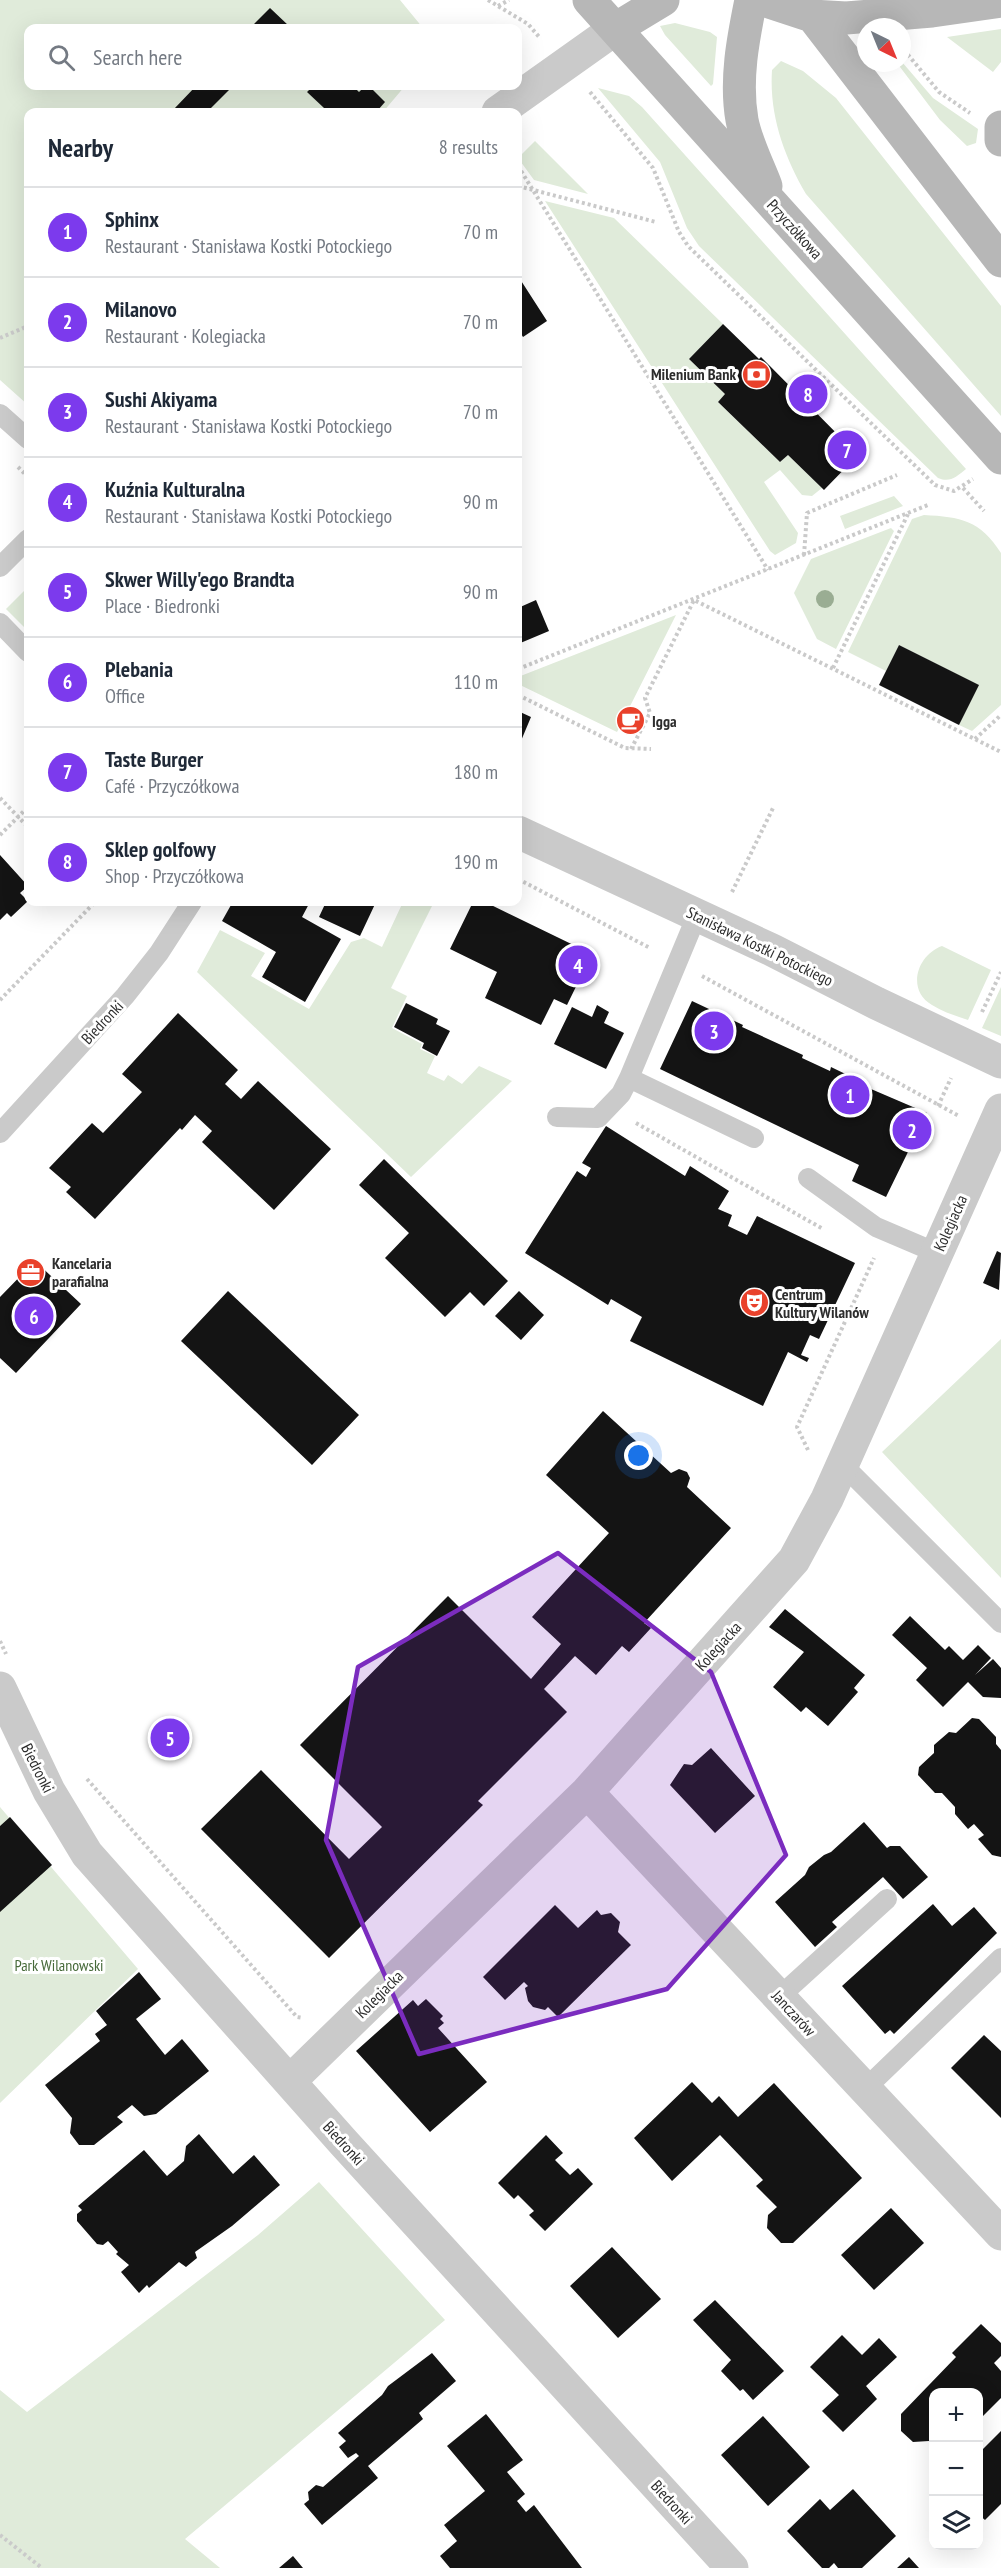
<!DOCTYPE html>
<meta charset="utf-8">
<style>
:root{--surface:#fff;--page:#f6f6f7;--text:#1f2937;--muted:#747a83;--line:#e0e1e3;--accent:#7c3aed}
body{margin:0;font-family:"PT Sans Narrow",sans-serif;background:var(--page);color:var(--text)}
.controls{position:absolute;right:18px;bottom:18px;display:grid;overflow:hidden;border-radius:12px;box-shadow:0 6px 24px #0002}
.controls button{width:54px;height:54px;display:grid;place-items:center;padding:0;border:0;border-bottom:2px solid var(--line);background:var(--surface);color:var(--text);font:30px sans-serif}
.compass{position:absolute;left:857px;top:18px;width:54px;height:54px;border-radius:50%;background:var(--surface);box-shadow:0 6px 24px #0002;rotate:137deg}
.you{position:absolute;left:639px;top:1456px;width:21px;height:21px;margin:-15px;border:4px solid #fff;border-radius:50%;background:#1a73e8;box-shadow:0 0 0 9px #1a73e833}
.badge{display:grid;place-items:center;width:39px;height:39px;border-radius:50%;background:var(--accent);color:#fff;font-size:20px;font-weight:700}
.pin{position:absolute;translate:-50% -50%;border:3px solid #fff;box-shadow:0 2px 6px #0006}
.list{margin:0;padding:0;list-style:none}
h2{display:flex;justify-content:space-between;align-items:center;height:78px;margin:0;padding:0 24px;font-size:26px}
h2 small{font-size:20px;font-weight:400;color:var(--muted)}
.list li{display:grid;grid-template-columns:39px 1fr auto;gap:18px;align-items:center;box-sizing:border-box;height:90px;padding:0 24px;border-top:2px solid var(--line)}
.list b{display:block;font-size:22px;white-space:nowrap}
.list p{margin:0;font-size:20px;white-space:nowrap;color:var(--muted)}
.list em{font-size:20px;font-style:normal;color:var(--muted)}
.icon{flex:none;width:33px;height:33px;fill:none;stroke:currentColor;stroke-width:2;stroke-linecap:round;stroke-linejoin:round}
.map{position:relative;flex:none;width:1001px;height:2568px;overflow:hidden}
.search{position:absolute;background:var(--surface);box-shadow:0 6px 24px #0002;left:24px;top:24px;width:498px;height:66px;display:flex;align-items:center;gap:15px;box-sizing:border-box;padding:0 21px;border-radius:12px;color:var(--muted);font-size:22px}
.panel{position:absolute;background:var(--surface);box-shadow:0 6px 24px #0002;left:24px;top:108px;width:498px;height:798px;border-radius:12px}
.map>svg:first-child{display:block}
.green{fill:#e0ebda}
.building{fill:#141414}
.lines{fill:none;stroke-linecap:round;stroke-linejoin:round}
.path{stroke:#cacaca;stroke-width:4;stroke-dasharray:3 3;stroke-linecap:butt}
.service{stroke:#cacaca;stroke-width:20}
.minor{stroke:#cacaca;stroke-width:33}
.secondary{stroke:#b7b7b7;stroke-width:33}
.tree{fill:#9aad93}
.marked{fill:#7b2cbf;fill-opacity:0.2;stroke:#7b2cbf;stroke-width:4.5;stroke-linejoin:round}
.labels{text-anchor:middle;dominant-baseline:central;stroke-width:6;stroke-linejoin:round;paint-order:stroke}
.street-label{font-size:16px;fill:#2d2d2d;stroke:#fff}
.poi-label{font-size:16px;font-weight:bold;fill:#2d2d2d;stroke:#fff;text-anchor:start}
.park-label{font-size:16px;fill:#476a3a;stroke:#fff}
</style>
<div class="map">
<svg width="1001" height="2568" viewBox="0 0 1001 2568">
<rect width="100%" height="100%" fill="#fff"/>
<path class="green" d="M0 0H400L423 28H28V86H405L383 112H28V405L0 380Z
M675 23 710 32 717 37 713 84 711 86 665 35 660 26Z
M1001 29V62L993 72 947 37Z
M781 61 803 71 836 98 1001 306V416L806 194C784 156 769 115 772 70Z
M902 62 933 98 978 129 976 143 967 146 940 120 897 63Z
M598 88 629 96 642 107 966 469C956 477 950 483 938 478L699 246 687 228 660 162Z
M535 141 588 194 534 180 518 158Z
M545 201 614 218 723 324 689 359 725 394 718 402 780 462 788 455 822 488 812 496 802 495 780 470 764 482 798 533 796 543 775 555 770 551Z
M894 496 903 506 845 529 840 516Z
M924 515C961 517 980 520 1001 553V705L972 731 959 725 978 685 899 645 886 671 848 652 912 519Z
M891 528 894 531 836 649 817 639 794 593 811 559Z
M28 587V626L26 629 6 609Z
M676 615 617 732 518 684V677Z
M403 902H434L391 988 407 996 392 1028 422 1044 420 1049 435 1056 427 1073 444 1081 448 1075 462 1084 479 1066 512 1081 411 1177 197 972 220 930 265 953 251 976 309 1009 351 942 364 938 382 947Z
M942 946 991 970 968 1020C956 1016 943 1012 932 1005 906 990 917 955 942 946Z
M1001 987V1036L982 1028Z
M1001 1339V1578L882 1452Z
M0 1807 138 1969 0 2103Z
M319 2182 445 2320 185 2539 220 2568H0V2390L27 2412 258 2235Z"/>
<path class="building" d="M270 8 289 26 250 28Z
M196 86H233L207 112H178L174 109Z
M313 86H353L359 92 365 86H369L385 102 378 110 381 112H319L324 108 307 92Z
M518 276 547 321 523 337 518 329Z
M723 324 759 359 761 357 858 455 824 490 788 455 780 462 718 402 725 394 689 359Z
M536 600 549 631 518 644V608Z
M899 645 979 685 959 725 879 685Z
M518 711 531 717 518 748Z
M0 855 28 886 20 893 28 901 11 917 7 913 0 920Z
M225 902H310L302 917 341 939 305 1002 262 977 276 952 222 921 231 905Z
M326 902H376L360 936 319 917Z
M473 902H485L592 954 567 1005 554 999 541 1025 485 998 497 972 450 949Z
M692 1001 743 1025 742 1027 803 1055 802 1058 830 1071 831 1067 864 1083V1086L927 1113 886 1197 852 1181 859 1165 660 1069Z
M406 1003 438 1019 436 1024 450 1031 437 1056 422 1048 424 1043 394 1027Z
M597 1005 609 1012 604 1023 624 1033 606 1069 554 1044 572 1007 592 1017Z
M178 1013 238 1070 225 1084 241 1099 258 1081 331 1149 274 1210 202 1142 212 1131 195 1115 182 1130 180 1128 95 1219 66 1192 71 1187 49 1168 92 1123 103 1133 142 1092 122 1074Z
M606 1126 685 1176 690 1166 729 1191 718 1209 732 1215 728 1226 747 1235 757 1216 855 1263 819 1339 810 1335 801 1355 809 1358 807 1362 788 1352 763 1406 630 1341 642 1317 611 1299 608 1305 525 1253 577 1171 586 1177 591 1168 582 1163Z
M384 1159 508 1281 484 1306 470 1292 445 1317 385 1258 409 1233 359 1185Z
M997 1251 1001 1253 999 1290 983 1283Z
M35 1261 81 1304 16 1373 0 1358V1297Z
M228 1291 359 1415 312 1465 181 1341Z
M519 1291 544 1315 521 1340 495 1316Z
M603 1411 671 1473 679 1469 687 1472 690 1478 687 1487 731 1528 644 1623 651 1628 629 1652 622 1646 596 1675 575 1656 544 1689 567 1712 478 1801 483 1805 329 1958 201 1829 261 1770 349 1859 382 1827 300 1745 448 1596 531 1679 561 1644 532 1617 609 1533 546 1475Z
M785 1609 865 1675 854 1688 858 1692 828 1726 806 1707 801 1712 773 1687 804 1652 769 1627Z
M910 1616 945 1650 949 1646 963 1660 978 1645 991 1658 975 1675 993 1659 1001 1668V1698L983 1697 968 1682 943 1707 916 1680 927 1668 892 1635Z
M972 1718 979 1719 996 1737V1744L1001 1750V1857L992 1855 978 1839 984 1835 974 1824 968 1829 955 1814V1807L942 1793H935L918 1775 919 1767 934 1753V1745L949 1732 956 1733Z
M711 1748 755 1796 715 1833 670 1785 684 1764 692 1765Z
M10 1817 52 1865 0 1912V1826Z
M864 1822 887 1848 890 1846H900L928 1877 903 1899 883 1877 832 1922 837 1927 815 1947 775 1902 805 1875 809 1867 824 1855 831 1852Z
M933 1904 952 1926 974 1907 997 1933 894 2034 890 2030 885 2034 842 1986Z
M555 1905 578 1928 597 1910 601 1915 611 1913 620 1922 618 1932 631 1945 558 2017 548 2007 545 2010 533 2007 528 2001 525 1988 528 1986 524 1982 505 2000 483 1977Z
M139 1972 161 1999 136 2019 165 2055 182 2039 209 2071 156 2114 144 2116 132 2105 117 2117 123 2122 94 2145H79L70 2133 72 2118 45 2085 100 2041 95 2034 107 2025 96 2011Z
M426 1999 443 2016 440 2019 444 2023 438 2028 487 2082 430 2132 356 2051 413 2000 418 2006Z
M984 2035 1001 2051V2118L951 2068Z
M692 2082 712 2103 719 2096 738 2117 774 2083 862 2178 793 2243H781L767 2228 768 2215 777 2207 756 2186 763 2180 720 2135 672 2181 634 2138Z
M199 2134 233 2174 254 2155 280 2185 232 2226 195 2252 197 2258 186 2267 179 2262 149 2288 147 2285 139 2293 121 2272 129 2265 116 2254 118 2252 108 2241 103 2245 97 2244 77 2221V2214L82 2210 78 2206 144 2150 167 2176 184 2161 186 2146Z
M546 2135 563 2153 555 2160 570 2175 578 2168 593 2184 545 2231 529 2215 534 2211 518 2195 514 2199 498 2183Z
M891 2208 924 2243 874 2290 841 2255Z
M612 2247 661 2299 618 2338 570 2286Z
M715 2300 784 2371 753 2400 743 2389 740 2391 721 2371 731 2360 693 2320Z
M981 2324 1001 2343V2356L994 2363 1001 2371V2398L978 2421V2392H934V2437L929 2441 913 2442 901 2431V2414L956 2357 952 2353Z
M842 2335 862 2355 879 2338 897 2357 866 2386 877 2399 843 2432 822 2411 839 2395 810 2367Z
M432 2353 456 2381 419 2413 423 2419 368 2466 378 2478 322 2525 304 2504 309 2500 308 2492 316 2485 323 2487 359 2456 356 2453 348 2458 339 2447 346 2441 338 2433 382 2395 388 2386Z
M486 2414 523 2460 507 2472 525 2494 517 2501 526 2512 534 2505 582 2568H450L440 2556 457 2541 444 2525 485 2491 447 2446Z
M763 2416 810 2467 768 2506 721 2455Z
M1001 2431V2504L985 2520 978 2514V2454Z
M853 2489 896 2536 862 2568H838L834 2563 829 2568H822L787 2531 820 2499 830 2510Z
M293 2556 303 2568H279Z
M909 2557 919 2568H897Z"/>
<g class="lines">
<path class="path" d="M488 0 528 24 540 38
M498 6 509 0
M904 50 939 92 970 113
M590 92 653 168 679 232 688 246 935 485 954 491 973 479
M518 166 768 570
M518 186 656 222
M0 338 28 326
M18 467 28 477
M963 488 984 511
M804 555 807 513 897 475
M833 668 908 514
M518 669 928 505
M518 695 625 748 651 749
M975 739 1001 715
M631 749 650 713 645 698 694 600 1001 752
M0 798 28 827
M0 835 28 807
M518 879 650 948
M732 892 774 806
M702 976 959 1116
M0 1000 95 902
M982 1012 1001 972
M938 1106 951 1078
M636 1123 823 1229
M808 1450 797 1427 874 1258
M0 1641 6 1654
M87 1779 297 2017 303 2018
M0 2535 42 2568"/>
<path class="service" d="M0 414 28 439
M0 567 28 539
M0 623 28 652
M697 915 629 1078 754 1138
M557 1117 598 1118 621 1094 629 1078
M0 1133 125 996 159 953 192 902
M808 1178 876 1227 937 1253
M842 1464 1001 1623
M779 1997 887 1899
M866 2088 1001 1958"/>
<path class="minor" d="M498 112 615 29
M518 832 772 950 876 1003 1001 1062
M0 1688 49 1791 87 1854 344 2143 732 2568
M587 1792 1001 2234
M290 2081 587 1792 794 1560 827 1499 1001 1110"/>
<path class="secondary" d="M589 0 1001 458
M751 0C743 39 735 80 742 120 746 142 758 165 766 186
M763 0 812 16 846 18 932 11 1001 1
M800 0 1001 261
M615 29 663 0
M1001 127V140"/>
</g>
<circle class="tree" cx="825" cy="599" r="9"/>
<path class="marked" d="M558 1553 711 1672 786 1855 667 1989 419 2054 326 1840 358 1667Z"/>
<defs>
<symbol id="bank-disc" viewBox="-11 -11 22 22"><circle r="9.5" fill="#e9412b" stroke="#fff"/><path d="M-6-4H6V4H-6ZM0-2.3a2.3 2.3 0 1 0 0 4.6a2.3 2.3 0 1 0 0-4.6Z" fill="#fff"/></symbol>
<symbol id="cafe-disc" viewBox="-11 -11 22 22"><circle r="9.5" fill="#e9412b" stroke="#fff"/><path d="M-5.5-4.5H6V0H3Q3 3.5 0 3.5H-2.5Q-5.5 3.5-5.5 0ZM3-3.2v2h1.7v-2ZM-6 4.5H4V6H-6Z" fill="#fff"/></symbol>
<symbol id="office-disc" viewBox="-11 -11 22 22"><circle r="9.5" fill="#e9412b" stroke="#fff"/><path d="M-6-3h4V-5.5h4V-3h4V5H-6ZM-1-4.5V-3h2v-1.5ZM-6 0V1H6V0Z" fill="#fff"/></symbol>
<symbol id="theatre-disc" viewBox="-11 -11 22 22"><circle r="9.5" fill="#e9412b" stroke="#fff"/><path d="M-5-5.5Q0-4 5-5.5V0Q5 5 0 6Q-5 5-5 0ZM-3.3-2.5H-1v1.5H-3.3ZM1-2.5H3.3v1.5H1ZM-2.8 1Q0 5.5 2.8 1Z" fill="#fff"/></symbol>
</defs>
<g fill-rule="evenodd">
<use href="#bank-disc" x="740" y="358" width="33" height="33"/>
<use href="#cafe-disc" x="614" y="704" width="33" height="33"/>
<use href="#office-disc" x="14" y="1256" width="33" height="33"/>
<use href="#theatre-disc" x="738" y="1286" width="33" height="33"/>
</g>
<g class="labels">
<g class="street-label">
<text transform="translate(795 229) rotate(48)">Przyczółkowa</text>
<text transform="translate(760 946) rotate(26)">Stanisława Kostki Potockiego</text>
<text transform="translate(102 1022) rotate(-47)">Biedronki</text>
<text transform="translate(950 1223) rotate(-66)">Kolegiacka</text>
<text transform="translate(718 1646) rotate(-48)">Kolegiacka</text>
<text transform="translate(38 1768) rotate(63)">Biedronki</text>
<text transform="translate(379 1994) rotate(-45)">Kolegiacka</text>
<text transform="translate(794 2013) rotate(47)">Janczarów</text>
<text transform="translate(344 2143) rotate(48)">Biedronki</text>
<text transform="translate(672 2502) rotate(48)">Biedronki</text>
</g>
<g class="poi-label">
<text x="736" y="374" text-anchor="end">Milenium Bank</text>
<text x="652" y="721">Igga</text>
<text x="52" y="1263">Kancelaria<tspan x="52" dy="18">parafialna</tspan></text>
<text x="775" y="1294">Centrum<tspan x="775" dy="18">Kultury Wilanów</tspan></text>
</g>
<g class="park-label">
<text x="59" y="1965">Park Wilanowski</text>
</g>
</g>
</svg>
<div class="controls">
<button>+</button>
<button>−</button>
<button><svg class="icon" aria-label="layers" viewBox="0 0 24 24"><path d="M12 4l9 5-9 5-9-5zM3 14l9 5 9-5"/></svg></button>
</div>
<svg class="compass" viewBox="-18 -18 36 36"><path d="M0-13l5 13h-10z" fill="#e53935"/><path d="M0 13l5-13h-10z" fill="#747a83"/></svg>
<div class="you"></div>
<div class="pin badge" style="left:850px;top:1095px">1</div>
<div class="pin badge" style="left:912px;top:1130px">2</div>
<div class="pin badge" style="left:714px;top:1031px">3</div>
<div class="pin badge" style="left:578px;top:965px">4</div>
<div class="pin badge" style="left:170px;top:1738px">5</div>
<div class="pin badge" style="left:34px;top:1316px">6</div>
<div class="pin badge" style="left:847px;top:450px">7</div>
<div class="pin badge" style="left:808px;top:394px">8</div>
<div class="search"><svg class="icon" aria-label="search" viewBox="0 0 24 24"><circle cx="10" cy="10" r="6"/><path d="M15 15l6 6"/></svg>Search here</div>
<section class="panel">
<h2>Nearby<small>8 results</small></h2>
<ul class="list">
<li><span class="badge">1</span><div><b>Sphinx</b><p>Restaurant · Stanisława Kostki Potockiego</p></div><em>70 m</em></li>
<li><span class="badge">2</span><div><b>Milanovo</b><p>Restaurant · Kolegiacka</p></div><em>70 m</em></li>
<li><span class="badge">3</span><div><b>Sushi Akiyama</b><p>Restaurant · Stanisława Kostki Potockiego</p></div><em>70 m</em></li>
<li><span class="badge">4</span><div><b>Kuźnia Kulturalna</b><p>Restaurant · Stanisława Kostki Potockiego</p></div><em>90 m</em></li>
<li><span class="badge">5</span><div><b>Skwer Willy'ego Brandta</b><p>Place · Biedronki</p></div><em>90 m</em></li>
<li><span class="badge">6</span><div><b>Plebania</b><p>Office</p></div><em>110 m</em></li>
<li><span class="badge">7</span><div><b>Taste Burger</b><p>Café · Przyczółkowa</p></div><em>180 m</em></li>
<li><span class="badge">8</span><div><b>Sklep golfowy</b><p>Shop · Przyczółkowa</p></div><em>190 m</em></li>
</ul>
</section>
</div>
